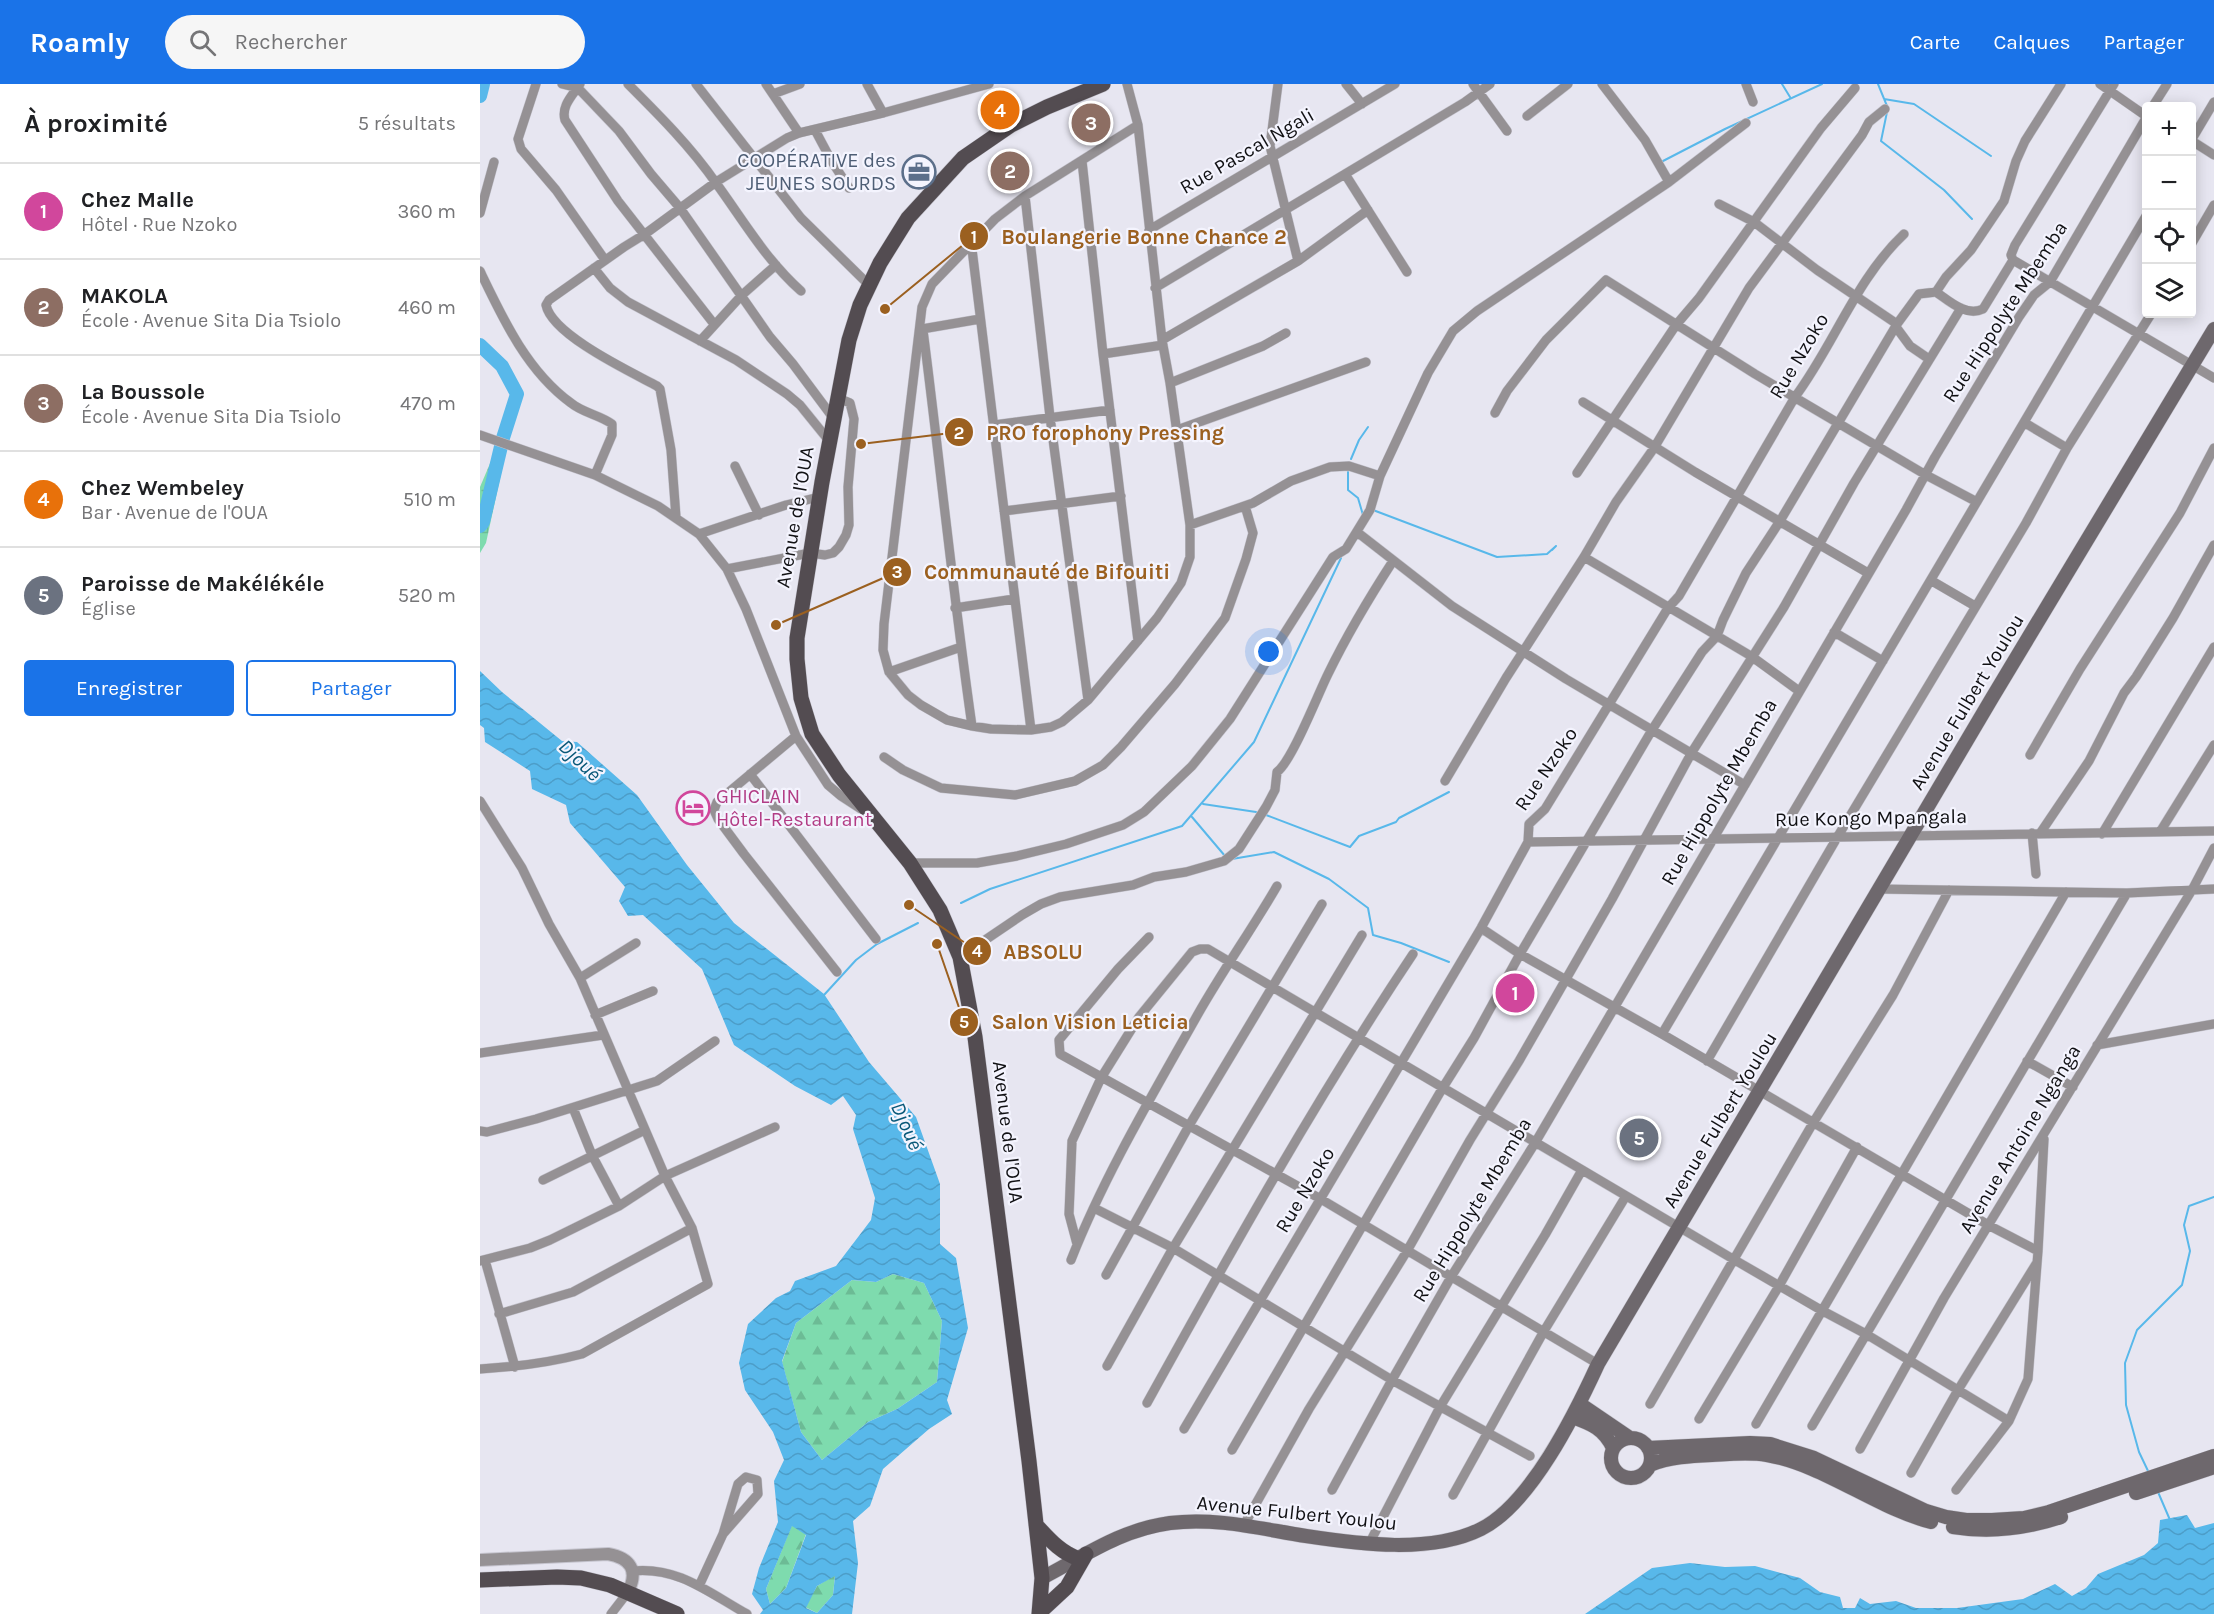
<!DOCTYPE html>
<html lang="fr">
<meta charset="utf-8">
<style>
:root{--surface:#fff;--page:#f6f6f6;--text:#202124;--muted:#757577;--line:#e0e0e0;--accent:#1a73e8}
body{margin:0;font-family:Karla,sans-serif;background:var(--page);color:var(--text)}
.controls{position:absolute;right:18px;top:18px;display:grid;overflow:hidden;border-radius:6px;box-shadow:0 3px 15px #0003}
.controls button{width:54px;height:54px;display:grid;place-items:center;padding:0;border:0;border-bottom:2px solid var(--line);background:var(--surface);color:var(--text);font:30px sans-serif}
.you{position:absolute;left:789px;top:568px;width:21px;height:21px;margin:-15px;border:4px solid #fff;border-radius:50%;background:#1a73e8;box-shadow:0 0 0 9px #1a73e833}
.badge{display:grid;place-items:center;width:39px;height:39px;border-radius:50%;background:var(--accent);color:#fff;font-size:20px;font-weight:700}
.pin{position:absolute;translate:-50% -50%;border:3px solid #fff;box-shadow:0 2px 6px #0006}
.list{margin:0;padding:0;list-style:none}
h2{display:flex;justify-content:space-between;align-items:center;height:78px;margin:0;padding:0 24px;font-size:26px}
h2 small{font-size:20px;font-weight:400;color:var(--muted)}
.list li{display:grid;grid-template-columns:39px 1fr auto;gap:18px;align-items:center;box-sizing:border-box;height:96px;padding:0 24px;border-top:2px solid var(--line)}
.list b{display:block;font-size:22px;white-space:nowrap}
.list p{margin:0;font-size:20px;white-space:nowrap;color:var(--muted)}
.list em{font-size:20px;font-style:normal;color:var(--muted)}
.actions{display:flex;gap:12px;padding:18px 24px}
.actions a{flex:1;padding:14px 0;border:2px solid var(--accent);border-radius:6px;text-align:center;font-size:21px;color:var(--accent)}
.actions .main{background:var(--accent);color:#fff}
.icon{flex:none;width:33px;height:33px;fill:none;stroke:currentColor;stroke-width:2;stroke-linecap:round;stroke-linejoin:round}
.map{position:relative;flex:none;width:1734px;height:1530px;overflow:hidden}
header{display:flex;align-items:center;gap:36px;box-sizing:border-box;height:84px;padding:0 30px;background:var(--accent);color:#fff}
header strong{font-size:28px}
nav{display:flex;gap:33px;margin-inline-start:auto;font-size:21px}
.search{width:420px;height:54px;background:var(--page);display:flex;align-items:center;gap:15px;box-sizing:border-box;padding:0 21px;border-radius:33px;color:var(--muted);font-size:22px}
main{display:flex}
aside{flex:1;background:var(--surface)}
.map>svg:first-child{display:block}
.forest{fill:url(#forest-firs)}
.wetland{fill:url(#wetland-marsh)}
.water{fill:url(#water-waves);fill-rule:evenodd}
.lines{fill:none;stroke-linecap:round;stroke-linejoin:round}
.stream{stroke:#58b8ea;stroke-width:2}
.river{stroke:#58b8ea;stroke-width:14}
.minor-casing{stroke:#c5c4ce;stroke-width:10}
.tertiary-casing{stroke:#c5c4ce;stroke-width:14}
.secondary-casing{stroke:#c5c4ce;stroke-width:15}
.primary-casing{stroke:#c5c4ce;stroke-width:16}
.minor{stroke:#959194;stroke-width:9}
.tertiary{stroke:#959194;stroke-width:12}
.secondary{stroke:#6e686d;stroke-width:14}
.primary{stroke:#534c51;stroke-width:15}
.labels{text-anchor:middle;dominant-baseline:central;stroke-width:4.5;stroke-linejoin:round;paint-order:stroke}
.street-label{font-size:20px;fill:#111114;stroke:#f4f4fe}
.service-label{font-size:20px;fill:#4e5e75;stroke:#f4f4fe;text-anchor:end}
.hotel-label{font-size:20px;fill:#b23c85;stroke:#f4f4fe;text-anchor:start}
.water-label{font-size:21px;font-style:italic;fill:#095879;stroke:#f4f4fe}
.leader{fill:none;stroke:#9b6020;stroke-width:2}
.callout-dot{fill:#9b6020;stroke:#f4f4fe;stroke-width:2}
.mark-label{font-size:18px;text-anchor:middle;font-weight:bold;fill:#fff}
.callout-label{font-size:21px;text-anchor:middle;font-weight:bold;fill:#9b6020;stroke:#f4f4fe;stroke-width:4.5;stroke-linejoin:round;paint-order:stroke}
</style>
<header>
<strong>Roamly</strong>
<div class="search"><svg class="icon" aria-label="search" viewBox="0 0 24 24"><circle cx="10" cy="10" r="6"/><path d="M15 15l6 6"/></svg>Rechercher</div>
<nav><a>Carte</a><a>Calques</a><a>Partager</a></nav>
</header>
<main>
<aside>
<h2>À proximité<small>5 résultats</small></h2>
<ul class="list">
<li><span class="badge" style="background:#d1479c">1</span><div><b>Chez Malle</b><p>Hôtel · Rue Nzoko</p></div><em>360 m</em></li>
<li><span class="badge" style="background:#8d6e63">2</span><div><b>MAKOLA</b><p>École · Avenue Sita Dia Tsiolo</p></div><em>460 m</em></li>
<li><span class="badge" style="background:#8d6e63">3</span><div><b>La Boussole</b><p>École · Avenue Sita Dia Tsiolo</p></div><em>470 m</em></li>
<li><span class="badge" style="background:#e8710a">4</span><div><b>Chez Wembeley</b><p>Bar · Avenue de l'OUA</p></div><em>510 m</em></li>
<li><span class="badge" style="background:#6b7280">5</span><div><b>Paroisse de Makélékéle</b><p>Église</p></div><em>520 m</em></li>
</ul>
<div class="actions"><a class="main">Enregistrer</a><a>Partager</a></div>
</aside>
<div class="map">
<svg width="1734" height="1530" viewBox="0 0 1734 1530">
<defs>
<pattern id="forest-firs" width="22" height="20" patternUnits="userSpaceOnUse" patternTransform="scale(1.5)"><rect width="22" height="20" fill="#7edbae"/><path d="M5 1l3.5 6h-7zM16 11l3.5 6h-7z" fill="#6cbb95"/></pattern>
<pattern id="wetland-marsh" width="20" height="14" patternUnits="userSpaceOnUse" patternTransform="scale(1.5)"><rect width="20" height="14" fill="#7edbae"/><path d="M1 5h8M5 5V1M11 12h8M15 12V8" fill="none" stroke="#6cbb95"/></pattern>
<pattern id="water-waves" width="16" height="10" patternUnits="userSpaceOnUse" patternTransform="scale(1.5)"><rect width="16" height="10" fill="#58b8ea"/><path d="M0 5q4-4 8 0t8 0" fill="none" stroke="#4c9dc8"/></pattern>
</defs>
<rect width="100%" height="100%" fill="#e7e6f1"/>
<path class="forest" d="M413 1190 444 1199 462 1237 457 1298 417 1325 388 1338 342 1376 321 1348 302 1278 316 1239 372 1196 396 1198Z
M312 1441 326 1450 306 1504 290 1520 286 1505Z
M355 1491 353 1511 337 1529 325 1523 337 1502Z"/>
<path class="wetland" d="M17 363 26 367 6 459 0 469V403Z"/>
<path class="water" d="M0 587 22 608 82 657 97 658 157 711 207 781 254 839 344 910 389 978 436 1033 460 1100V1160L476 1174 488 1244 467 1316 472 1330 449 1345 403 1385 390 1422 373 1437 378 1479 372 1530H280L283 1526 272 1510 279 1484 298 1438 294 1397 304 1376 293 1348 265 1306 259 1279 268 1240 296 1214 310 1207 315 1197 356 1182 391 1136 395 1114 373 1045 376 1031 363 1012 351 1021 315 1002 254 961 222 885 163 831 148 832 139 817 145 803 90 739 86 721 52 705 50 687 5 658 4 644 0 641ZM413 1190 444 1199 462 1237 457 1298 417 1325 388 1338 342 1376 321 1348 302 1277 316 1239 372 1196 396 1198ZM312 1442 326 1451 306 1504 290 1520 286 1505ZM355 1492 353 1511 337 1529 326 1524 337 1502Z
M1707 1431 1715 1444 1734 1439V1530H1105L1172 1484 1210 1479 1245 1483 1275 1482 1320 1494 1340 1508 1360 1513 1363 1524H1375L1380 1514 1390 1520 1416 1517 1436 1524H1477L1543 1515 1575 1500 1592 1512 1606 1504 1618 1490 1664 1471 1678 1459 1680 1436Z"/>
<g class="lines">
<path class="stream" d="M1302 0 1310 13
M1398 0 1407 22
M1404 15 1434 20 1511 72
M1407 28 1401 57 1464 106 1492 135
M1183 77 1245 45 1342 0
M871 375 879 356 888 343
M868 388V406L878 414 883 431
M893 426 1017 473 1067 470 1076 462 1072 466
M723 720 776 728
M786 731 870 763 879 752 916 738 919 734 969 708
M712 733 745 772
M752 775 794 768 849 795 888 824 893 851 921 859 969 878
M481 819 510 805 702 742 774 658 861 474
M344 911 376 876 397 860 438 839
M1669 1389 1659 1368 1646 1321 1645 1279 1657 1246 1702 1201 1710 1167 1704 1141 1709 1122 1734 1113
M1678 1408 1690 1436"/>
<path class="river" d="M0 12 3 0
M0 261 22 282 37 310 23 354 3 438 0 442"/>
<defs>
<path id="minor" d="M56 0 38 55 41 65 76 106 125 176
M82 0 98 4 139 47 171 90 200 124 290 253 313 280 354 335
M100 0C92 12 81 22 85 36L138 117 234 240
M148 0C179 31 211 63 236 99 263 136 286 176 321 207
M216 0 321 134 389 201
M286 0 319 49
M387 0 403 29
M647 0 658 41 682 256 690 299 710 441V473L701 499 677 534 608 616 582 638 571 643 551 646 511 645 492 642 467 636 441 621 428 611 409 588 403 566 404 540 442 223 452 200 515 135 545 112 658 41
M798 0 790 62 818 177
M866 0 882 20
M993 0 1027 47
M1122 0 1165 56 1189 98
M1266 0 1273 18
M1620 0 1666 32
M293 10 320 0
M1673 22 1687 0
M1047 32 1088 0
M335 46 351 76 369 104
M1712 55 1734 18
M1712 57 1734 71
M602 77 623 270 658 557
M865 90 927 188
M545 112 570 333 608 616
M1239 120 1274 138 1337 186 1417 240
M0 129 14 78
M669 146 915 0
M491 157 551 646
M1712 159 1734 121
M1533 176 1734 294
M114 184 130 204 148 218 256 276 307 310 320 321 350 358
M0 187C23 235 47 287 91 319 103 329 120 331 132 340V351L115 391
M675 204 985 18 1010 0
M1456 208C1469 217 1486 233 1503 225L1533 176 1531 171 1535 161 1634 0
M1416 243 1430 262 1449 275
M442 245 500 235
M443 246C460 378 473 510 492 642
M682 256 818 177 888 126
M220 257 262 211 296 181
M623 270 683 261
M690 299 783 262 806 249
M1103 318 1215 388 1388 489
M1015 329 1027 307 1066 256 1126 196 1275 290 1446 391 1497 418
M1545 339 1587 364
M514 341 630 326
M697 346 886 278
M0 351 115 391 178 422 219 450 247 485 266 525 316 652 348 701 361 712 381 725
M255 382 279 431
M1097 389 1196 241 1219 214 1341 44 1375 4
M524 427 641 412
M196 433 191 366 180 305 177 302C151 288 72 251 66 221L69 216 144 163 165 150 236 98 307 54 319 49 403 29 509 0
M710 441 773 419 811 397 850 383 869 382 900 392
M877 448 972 522 1086 595 1265 701
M219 450 306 421 339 413
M1104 473 1271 572 1319 607
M247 485 330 469 345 471 353 469 359 463 366 451 369 441 368 403 374 335 370 319 358 314
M1452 497 1495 522
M475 524 534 515
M1354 548 1403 577
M409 588 481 563
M316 652 237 718 234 726 238 735 264 770 357 888
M1550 671 1600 585 1700 429 1734 364
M404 673 423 686 461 704 535 711 595 697 623 681 641 663 695 600 745 534 766 475 773 449 765 422
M270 690 396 855
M965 697 1026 594 1104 473 1136 418 1174 364 1269 204 1382 51 1389 38 1405 25
M0 717 42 784 69 840 100 894 185 1092 212 1144 228 1200 102 1270C68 1279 34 1283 0 1285
M1561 748 1609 677 1644 609 1656 593 1693 534 1734 461
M1680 748 1734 661
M1552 749 1556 790
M1622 750 1734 563
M1048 758 1734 747
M430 779H497L537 772 586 760 643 741 664 728 712 682 750 635 853 473 866 465 890 426 900 392 948 289 973 247 997 227 1189 98 1266 39
M1399 805 1647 809 1734 805
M1001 844 1040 870 1182 950 1510 1142 1558 1167
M669 853 638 885 579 956 580 970 839 1114 1118 1280
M480 873 542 831 561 820 580 813 653 801 674 793 706 788 744 777 759 765 786 723 795 706 797 688C812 677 838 610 848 590 867 551 889 514 913 477
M100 894 156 859
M115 931 173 907
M1182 950 1666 132
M1617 961 1734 940
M0 969 123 951
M1227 977 1358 752 1546 439 1587 364 1671 230
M1547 977 1593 1003
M93 1024 112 1071 139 1122
M0 1047 7 1048 56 1035 177 997 235 957
M63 1096 165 1046
M614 1124 693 1164 912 1296 1050 1372
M597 1160 589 1130 592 1057 621 994 659 933 712 868 720 865H728L1253 1175 1341 1226 1386 1250 1529 1337
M5 1176 35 1283
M591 1176C625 1090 673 1010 718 930 743 886 772 845 797 802
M0 1177 50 1164 70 1156 139 1122 185 1092 295 1043
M626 1191 710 1040 842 820
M19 1230 93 1208 212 1144
M627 1282 693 1164 882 851
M667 1319C751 1167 836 1015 933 870
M1170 1320 1333 1039 1413 911 1469 806
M1219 1335 1299 1202 1377 1063
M1276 1340 1586 808
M1332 1342 1647 809
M704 1345 1001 844 1048 758 1049 740 1065 725 1188 524 1199 512 1315 313C1354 261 1376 195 1424 150
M1380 1365 1464 1214 1712 806 1734 764
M752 1366 962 1005 994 954 1040 870 1172 646 1222 568 1237 552 1243 536 1266 489 1300 437 1417 240 1439 210 1456 208 1466 193 1491 166 1524 117 1536 77 1545 57 1581 0
M1431 1389 1478 1306 1556 1180
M852 1406 912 1296 971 1193 1055 1059 1426 426 1455 373 1539 233 1554 211 1570 198 1666 34
M1476 1406 1529 1337 1548 1295 1558 1167 1564 1055
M973 1411 1064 1247 1146 1112
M764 1441 829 1325 927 1167 990 1056 1039 977 1132 815 1212 668 1304 523 1374 399 1481 224
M889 1460 960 1323 1065 1151 1102 1086
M152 1487C198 1482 229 1509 267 1530
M219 1502 243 1450 278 1410 277 1396 266 1393 258 1400 243 1450
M131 1530 148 1508"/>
<path id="tertiary" d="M0 1476 128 1470C150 1474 159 1486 148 1508"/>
<path id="secondary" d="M1100 1320 1150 1354
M1092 1333C1112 1340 1124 1345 1133 1364
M1131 1374a20 20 0 1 1 40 0a20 20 0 1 1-40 0Z
M1168 1364 1270 1359 1290 1360 1334 1374 1446 1427 1466 1433 1486 1436H1512L1544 1434 1569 1428 1734 1372
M1170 1381C1190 1373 1210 1372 1232 1371 1250 1370 1269 1368 1287 1371 1344 1381 1396 1424 1451 1438
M1656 1409 1734 1383
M1473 1443C1510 1449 1545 1445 1581 1433
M562 1494C606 1471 640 1446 690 1439 736 1433 781 1445 826 1452 879 1460 951 1470 1001 1445 1051 1420 1095 1330 1118 1280L1512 614 1734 245"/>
<path id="primary" d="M556 1441C570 1456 580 1468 599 1475
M0 1496 77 1493 101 1494 130 1501 197 1530
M560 1528 587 1503 606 1470
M559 1530 562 1494 549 1377 495 953 480 873 460 826 430 779 359 691 332 650 321 614 317 575V554L342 398 369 256 380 221 400 179 428 134 483 74 531 41 567 23 623 0"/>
</defs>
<use href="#minor" class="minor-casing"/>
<use href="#tertiary" class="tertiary-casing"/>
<use href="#secondary" class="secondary-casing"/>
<use href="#primary" class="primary-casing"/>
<use href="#minor" class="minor"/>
<use href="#tertiary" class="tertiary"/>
<use href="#secondary" class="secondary"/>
<use href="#primary" class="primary"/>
</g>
<defs>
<symbol id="office-ring" viewBox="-11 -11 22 22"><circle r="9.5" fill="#f4f4fe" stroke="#5c6f8a" stroke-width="1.5"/><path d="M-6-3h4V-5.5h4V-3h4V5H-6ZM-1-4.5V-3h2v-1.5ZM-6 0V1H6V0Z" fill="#5c6f8a"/></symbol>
<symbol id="hotel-ring" viewBox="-11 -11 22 22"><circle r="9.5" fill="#f4f4fe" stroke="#d1479c" stroke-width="1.5"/><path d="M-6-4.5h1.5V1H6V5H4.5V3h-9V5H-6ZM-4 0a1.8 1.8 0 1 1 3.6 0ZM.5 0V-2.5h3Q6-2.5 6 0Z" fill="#d1479c"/></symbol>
</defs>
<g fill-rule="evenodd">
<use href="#office-ring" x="420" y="69" width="38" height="38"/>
<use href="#hotel-ring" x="194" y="705" width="38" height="38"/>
</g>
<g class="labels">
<g class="street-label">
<text transform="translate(767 67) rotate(-30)">Rue Pascal Ngali</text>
<text transform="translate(1525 228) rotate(-57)">Rue Hippolyte Mbemba</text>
<text transform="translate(1319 272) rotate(-59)">Rue Nzoko</text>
<text transform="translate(315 433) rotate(-80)">Avenue de l'OUA</text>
<text transform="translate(1487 618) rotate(-59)">Avenue Fulbert Youlou</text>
<text transform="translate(1066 685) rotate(-56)">Rue Nzoko</text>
<text transform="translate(1239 708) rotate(-60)">Rue Hippolyte Mbemba</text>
<text transform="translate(1391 734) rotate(-1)">Rue Kongo Mpangala</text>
<text transform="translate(1240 1036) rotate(-59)">Avenue Fulbert Youlou</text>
<text transform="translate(528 1048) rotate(83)">Avenue de l'OUA</text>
<text transform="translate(1540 1055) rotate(-59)">Avenue Antoine Nganga</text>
<text transform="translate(825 1106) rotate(-59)">Rue Nzoko</text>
<text transform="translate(992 1126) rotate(-59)">Rue Hippolyte Mbemba</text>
<text transform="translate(817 1429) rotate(6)">Avenue Fulbert Youlou</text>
</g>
<g class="service-label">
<text x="416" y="76">COOPÉRATIVE des<tspan x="416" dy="23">JEUNES SOURDS</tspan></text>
</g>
<g class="hotel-label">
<text x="236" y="712">GHICLAIN<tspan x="236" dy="23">Hôtel-Restaurant</tspan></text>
</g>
<g class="water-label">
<text transform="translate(100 676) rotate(44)">Djoué</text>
<text transform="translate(427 1042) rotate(66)">Djoué</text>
</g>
</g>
<path class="leader" d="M405 225L494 152M381 360L479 348M296 541L417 488M429 821L497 867M457 860L484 938"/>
<g class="callout-dot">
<circle cx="405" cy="225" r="6"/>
<circle cx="381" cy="360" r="6"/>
<circle cx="296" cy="541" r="6"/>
<circle cx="429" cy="821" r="6"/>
<circle cx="457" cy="860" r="6"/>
<circle cx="494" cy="152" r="15"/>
<circle cx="479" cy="348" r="15"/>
<circle cx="417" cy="488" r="15"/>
<circle cx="497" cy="867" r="15"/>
<circle cx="484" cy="938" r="15"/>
</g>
<g class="mark-label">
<text x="494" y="159">1</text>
<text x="479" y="355">2</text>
<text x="417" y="494">3</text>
<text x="497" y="873">4</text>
<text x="484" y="944">5</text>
</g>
<g class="callout-label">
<text x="664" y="160">Boulangerie Bonne Chance 2</text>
<text x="625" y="356">PRO forophony Pressing</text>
<text x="567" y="495">Communauté de Bifouiti</text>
<text x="563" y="875">ABSOLU</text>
<text x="610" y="945">Salon Vision Leticia</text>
</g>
</svg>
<div class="controls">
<button>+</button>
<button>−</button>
<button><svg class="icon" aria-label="locate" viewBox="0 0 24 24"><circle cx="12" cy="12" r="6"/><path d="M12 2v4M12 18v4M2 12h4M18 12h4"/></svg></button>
<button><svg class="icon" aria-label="layers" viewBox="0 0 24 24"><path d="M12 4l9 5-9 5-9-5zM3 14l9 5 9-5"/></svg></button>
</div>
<div class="you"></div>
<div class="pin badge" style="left:1035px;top:909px;background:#d1479c">1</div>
<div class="pin badge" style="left:530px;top:87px;background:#8d6e63">2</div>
<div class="pin badge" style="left:611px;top:39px;background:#8d6e63">3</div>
<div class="pin badge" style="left:520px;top:26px;background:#e8710a">4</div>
<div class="pin badge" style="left:1159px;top:1054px;background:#6b7280">5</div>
</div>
</main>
